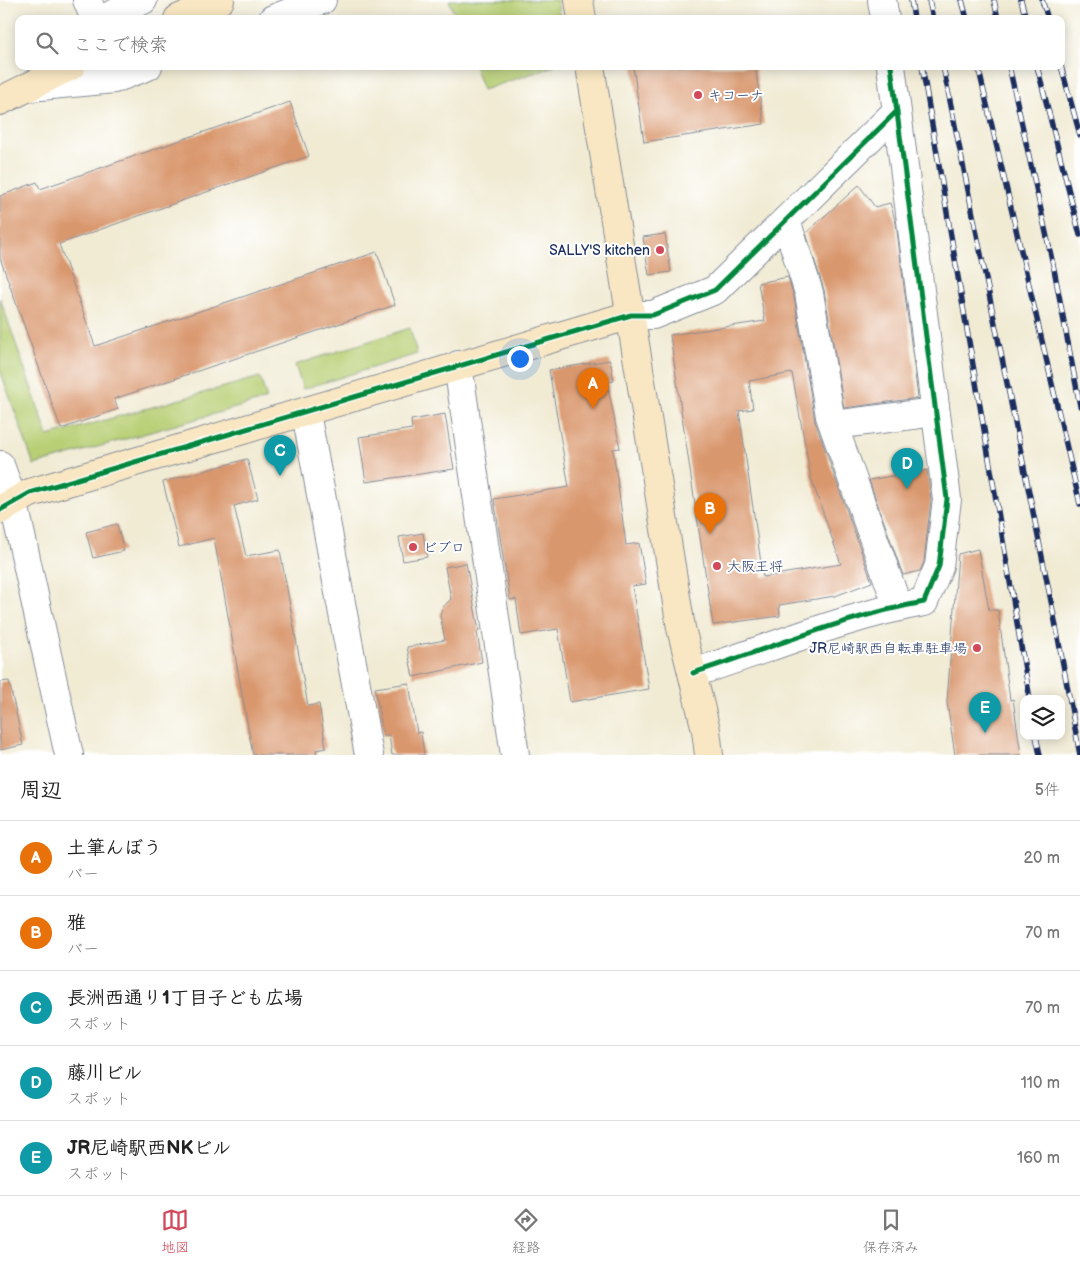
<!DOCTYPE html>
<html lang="ja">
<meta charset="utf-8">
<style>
:root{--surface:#fff;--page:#f6f6f6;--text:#222;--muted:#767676;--line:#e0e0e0;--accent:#d1495b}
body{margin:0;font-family:"Balsamiq Sans","Klee One",sans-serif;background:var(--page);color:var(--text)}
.controls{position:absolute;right:15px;bottom:15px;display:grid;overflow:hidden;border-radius:10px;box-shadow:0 2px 12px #0003}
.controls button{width:45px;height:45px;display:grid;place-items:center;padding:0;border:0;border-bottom:1px solid var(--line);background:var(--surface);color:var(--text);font:25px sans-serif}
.you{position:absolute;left:519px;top:358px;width:18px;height:18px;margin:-12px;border:4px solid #fff;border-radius:50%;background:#1a73e8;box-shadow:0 0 0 8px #1a73e833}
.badge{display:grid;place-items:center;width:32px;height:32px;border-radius:50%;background:var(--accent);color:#fff;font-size:16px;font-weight:700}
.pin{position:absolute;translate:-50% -41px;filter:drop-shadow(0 1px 2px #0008)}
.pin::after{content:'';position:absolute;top:26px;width:18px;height:15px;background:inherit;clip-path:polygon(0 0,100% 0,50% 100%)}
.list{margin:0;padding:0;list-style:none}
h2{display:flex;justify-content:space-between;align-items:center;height:65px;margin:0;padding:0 20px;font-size:21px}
h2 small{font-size:16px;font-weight:400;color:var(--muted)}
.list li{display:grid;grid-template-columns:32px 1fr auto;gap:15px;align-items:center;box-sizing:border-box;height:75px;padding:0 20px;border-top:1px solid var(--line)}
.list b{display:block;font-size:19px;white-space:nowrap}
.list p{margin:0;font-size:16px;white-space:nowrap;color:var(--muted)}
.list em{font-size:16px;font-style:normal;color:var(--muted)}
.icon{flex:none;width:28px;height:28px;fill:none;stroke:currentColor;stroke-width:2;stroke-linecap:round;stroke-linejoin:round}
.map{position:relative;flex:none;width:1080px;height:755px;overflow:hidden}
.search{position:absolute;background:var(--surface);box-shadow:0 2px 12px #0003;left:15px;right:15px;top:15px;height:55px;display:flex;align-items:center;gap:12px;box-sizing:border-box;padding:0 18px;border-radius:10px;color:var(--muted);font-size:19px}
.sheet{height:440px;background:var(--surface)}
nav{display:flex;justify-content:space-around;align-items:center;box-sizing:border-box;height:70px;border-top:1px solid var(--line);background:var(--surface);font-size:14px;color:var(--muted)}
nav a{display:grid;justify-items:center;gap:2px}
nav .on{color:var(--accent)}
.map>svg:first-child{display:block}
.green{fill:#b8cf74;stroke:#6a7f69}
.building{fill:#d9976d;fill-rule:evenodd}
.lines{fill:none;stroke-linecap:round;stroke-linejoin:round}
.street-casing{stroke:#868d99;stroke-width:30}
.secondary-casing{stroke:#868d99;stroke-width:30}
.street{stroke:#fff;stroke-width:28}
.secondary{stroke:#f9e7c3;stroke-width:28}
.rail-casing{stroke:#1b2f5e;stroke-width:5.5}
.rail{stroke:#fff;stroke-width:4;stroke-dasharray:11;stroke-linecap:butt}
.cycleway-casing{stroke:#fff;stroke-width:8}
.cycleway{stroke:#00873e;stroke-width:5}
.poi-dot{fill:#d1495b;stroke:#fff;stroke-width:2}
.labels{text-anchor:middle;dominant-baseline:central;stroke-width:4;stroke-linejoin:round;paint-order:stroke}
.poi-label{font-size:14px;fill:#1b2f5e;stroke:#fff;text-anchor:start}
</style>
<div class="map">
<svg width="1080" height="755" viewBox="0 0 1080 755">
<rect width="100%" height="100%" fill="#fff"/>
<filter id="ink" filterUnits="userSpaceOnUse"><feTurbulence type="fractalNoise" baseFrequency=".02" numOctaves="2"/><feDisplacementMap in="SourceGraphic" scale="10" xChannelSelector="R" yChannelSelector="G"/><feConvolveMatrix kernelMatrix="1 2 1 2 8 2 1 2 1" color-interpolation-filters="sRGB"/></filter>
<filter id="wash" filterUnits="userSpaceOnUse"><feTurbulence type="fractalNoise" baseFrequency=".0096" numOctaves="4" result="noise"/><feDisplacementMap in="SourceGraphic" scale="20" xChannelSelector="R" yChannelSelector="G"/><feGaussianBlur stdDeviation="1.12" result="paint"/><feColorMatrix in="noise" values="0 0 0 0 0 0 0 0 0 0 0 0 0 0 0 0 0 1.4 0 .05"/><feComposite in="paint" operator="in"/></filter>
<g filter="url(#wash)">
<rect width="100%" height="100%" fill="#f1ebd4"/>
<path class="green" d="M449 0H557L560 19H456Z
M474 66H554L483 90Z
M0 298 48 436 260 377 267 399 34 465 0 370Z
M410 328 417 354 303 389 295 365Z"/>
<g id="blocks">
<path class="building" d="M633 66H755L764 124 644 142Z
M290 102 309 156 59 244 95 346 377 252 395 305 114 399 118 409 61 429 0 258V196L37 182 40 189Z
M859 185 875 207 890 203 896 223 918 398 844 408 824 290 806 233Z
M665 234 671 272 649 275 643 237Z
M788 277 794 297 815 421 872 582 835 596 779 605 780 616 713 625 670 335 765 321 758 283ZM792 373 811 478 841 564 763 577 739 411 753 409 749 381Z
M610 360 614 381 607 382 620 448 613 449 626 545 639 543 646 584 632 586 649 689 570 702 558 629 521 635 516 599 510 600 494 499 569 487 549 370Z
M445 414 454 469 366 482 359 437 412 429 411 420Z
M247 459 258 499 234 506 246 556 280 550 308 706 319 704 326 748 316 750 317 755H253L214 538 179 547 163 482Z
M927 470 931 499 924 562 920 571 903 575 869 480Z
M117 524 124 551 93 558 86 532Z
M423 533 427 557 403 561 399 537Z
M978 549 989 610H998L1010 700 1013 699 1021 755H955L947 702 958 554Z
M466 563 479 631 477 632 482 662 413 677 407 647 445 640 440 615 443 607 451 599 445 567Z
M9 681 23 745 0 750V682Z
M409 683 417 733 421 732 424 755H392L389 735 383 736 375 688Z"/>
</g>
</g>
<g filter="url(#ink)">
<use href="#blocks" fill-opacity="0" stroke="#868d99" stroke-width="1"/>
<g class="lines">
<defs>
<path id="street" d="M87 0 95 19
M882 0 885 19
M103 19 143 0
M273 19 322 0
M30 87 114 79 148 66
M786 220 809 293 830 416 898 607
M631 315H653L715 290 897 111
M458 365 515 755
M306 413 369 755
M834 425 935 412
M0 465 14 504 69 755
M693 673C769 649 845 616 924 602L939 566 947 499 891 66"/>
<path id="secondary" d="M579 0 582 19
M178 19 220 0
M590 66 681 628 706 730 709 755
M0 101 71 66
M0 510 30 493 631 315"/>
</defs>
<use href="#street" class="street-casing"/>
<use href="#secondary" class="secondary-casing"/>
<use href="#street" class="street"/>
<use href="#secondary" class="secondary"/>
<defs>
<path id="rail" d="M911 0 914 19
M929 0 933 19
M962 0 967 19
M994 0 998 19
M1021 0 1026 19
M1042 0 1048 19
M922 66 1030 699
M943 66 1054 616 1080 755
M978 66 1080 504
M1009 66 1054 269 1080 406
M1037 66 1080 235
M1061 66 1080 135
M1036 736 1040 755"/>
</defs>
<use href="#rail" class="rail-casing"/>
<use href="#rail" class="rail"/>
<defs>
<path id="cycleway" d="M0 510 30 493 631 315H653L715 290 897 111
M693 673C769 649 845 616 924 602L939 566 947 499 891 66"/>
</defs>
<use href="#cycleway" class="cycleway-casing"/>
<use href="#cycleway" class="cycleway"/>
</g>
</g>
<g class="poi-dot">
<circle cx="698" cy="95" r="5"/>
<circle cx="660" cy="250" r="5"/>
<circle cx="413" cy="547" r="5"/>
<circle cx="717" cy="566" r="5"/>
<circle cx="977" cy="648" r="5"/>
</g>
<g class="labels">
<g class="poi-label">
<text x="708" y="95">キコーナ</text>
<text x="650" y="250" text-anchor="end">SALLY'S kitchen</text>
<text x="423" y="547">ビブロ</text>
<text x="727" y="566">大阪王将</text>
<text x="967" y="648" text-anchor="end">JR尼崎駅西自転車駐車場</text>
</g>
</g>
</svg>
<div class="controls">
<button><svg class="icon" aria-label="layers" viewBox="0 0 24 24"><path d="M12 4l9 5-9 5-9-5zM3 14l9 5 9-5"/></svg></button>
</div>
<div class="you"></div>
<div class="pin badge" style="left:593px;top:409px;background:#e8710a">A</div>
<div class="pin badge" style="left:710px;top:534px;background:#e8710a">B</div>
<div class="pin badge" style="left:280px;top:476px;background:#0f9aa8">C</div>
<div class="pin badge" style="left:907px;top:489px;background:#0f9aa8">D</div>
<div class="pin badge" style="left:985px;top:733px;background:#0f9aa8">E</div>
<div class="search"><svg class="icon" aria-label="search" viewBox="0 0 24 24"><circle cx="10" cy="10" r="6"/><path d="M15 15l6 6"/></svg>ここで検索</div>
</div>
<section class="sheet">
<h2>周辺<small>5件</small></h2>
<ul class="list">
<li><span class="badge" style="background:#e8710a">A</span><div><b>土筆んぼう</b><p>バー</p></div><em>20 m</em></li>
<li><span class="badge" style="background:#e8710a">B</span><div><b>雅</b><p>バー</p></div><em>70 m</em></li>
<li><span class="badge" style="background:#0f9aa8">C</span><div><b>長洲西通り1丁目子ども広場</b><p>スポット</p></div><em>70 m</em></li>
<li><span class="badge" style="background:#0f9aa8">D</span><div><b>藤川ビル</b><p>スポット</p></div><em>110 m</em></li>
<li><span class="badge" style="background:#0f9aa8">E</span><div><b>JR尼崎駅西NKビル</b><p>スポット</p></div><em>160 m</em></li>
</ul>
</section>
<nav>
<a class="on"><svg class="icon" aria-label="map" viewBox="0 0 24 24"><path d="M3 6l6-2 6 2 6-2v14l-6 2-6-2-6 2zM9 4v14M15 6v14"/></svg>地図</a>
<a><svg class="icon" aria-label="directions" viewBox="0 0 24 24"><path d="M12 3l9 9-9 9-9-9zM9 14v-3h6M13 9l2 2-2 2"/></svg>経路</a>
<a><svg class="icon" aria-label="saved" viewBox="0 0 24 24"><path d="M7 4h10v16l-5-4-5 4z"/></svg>保存済み</a>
</nav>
